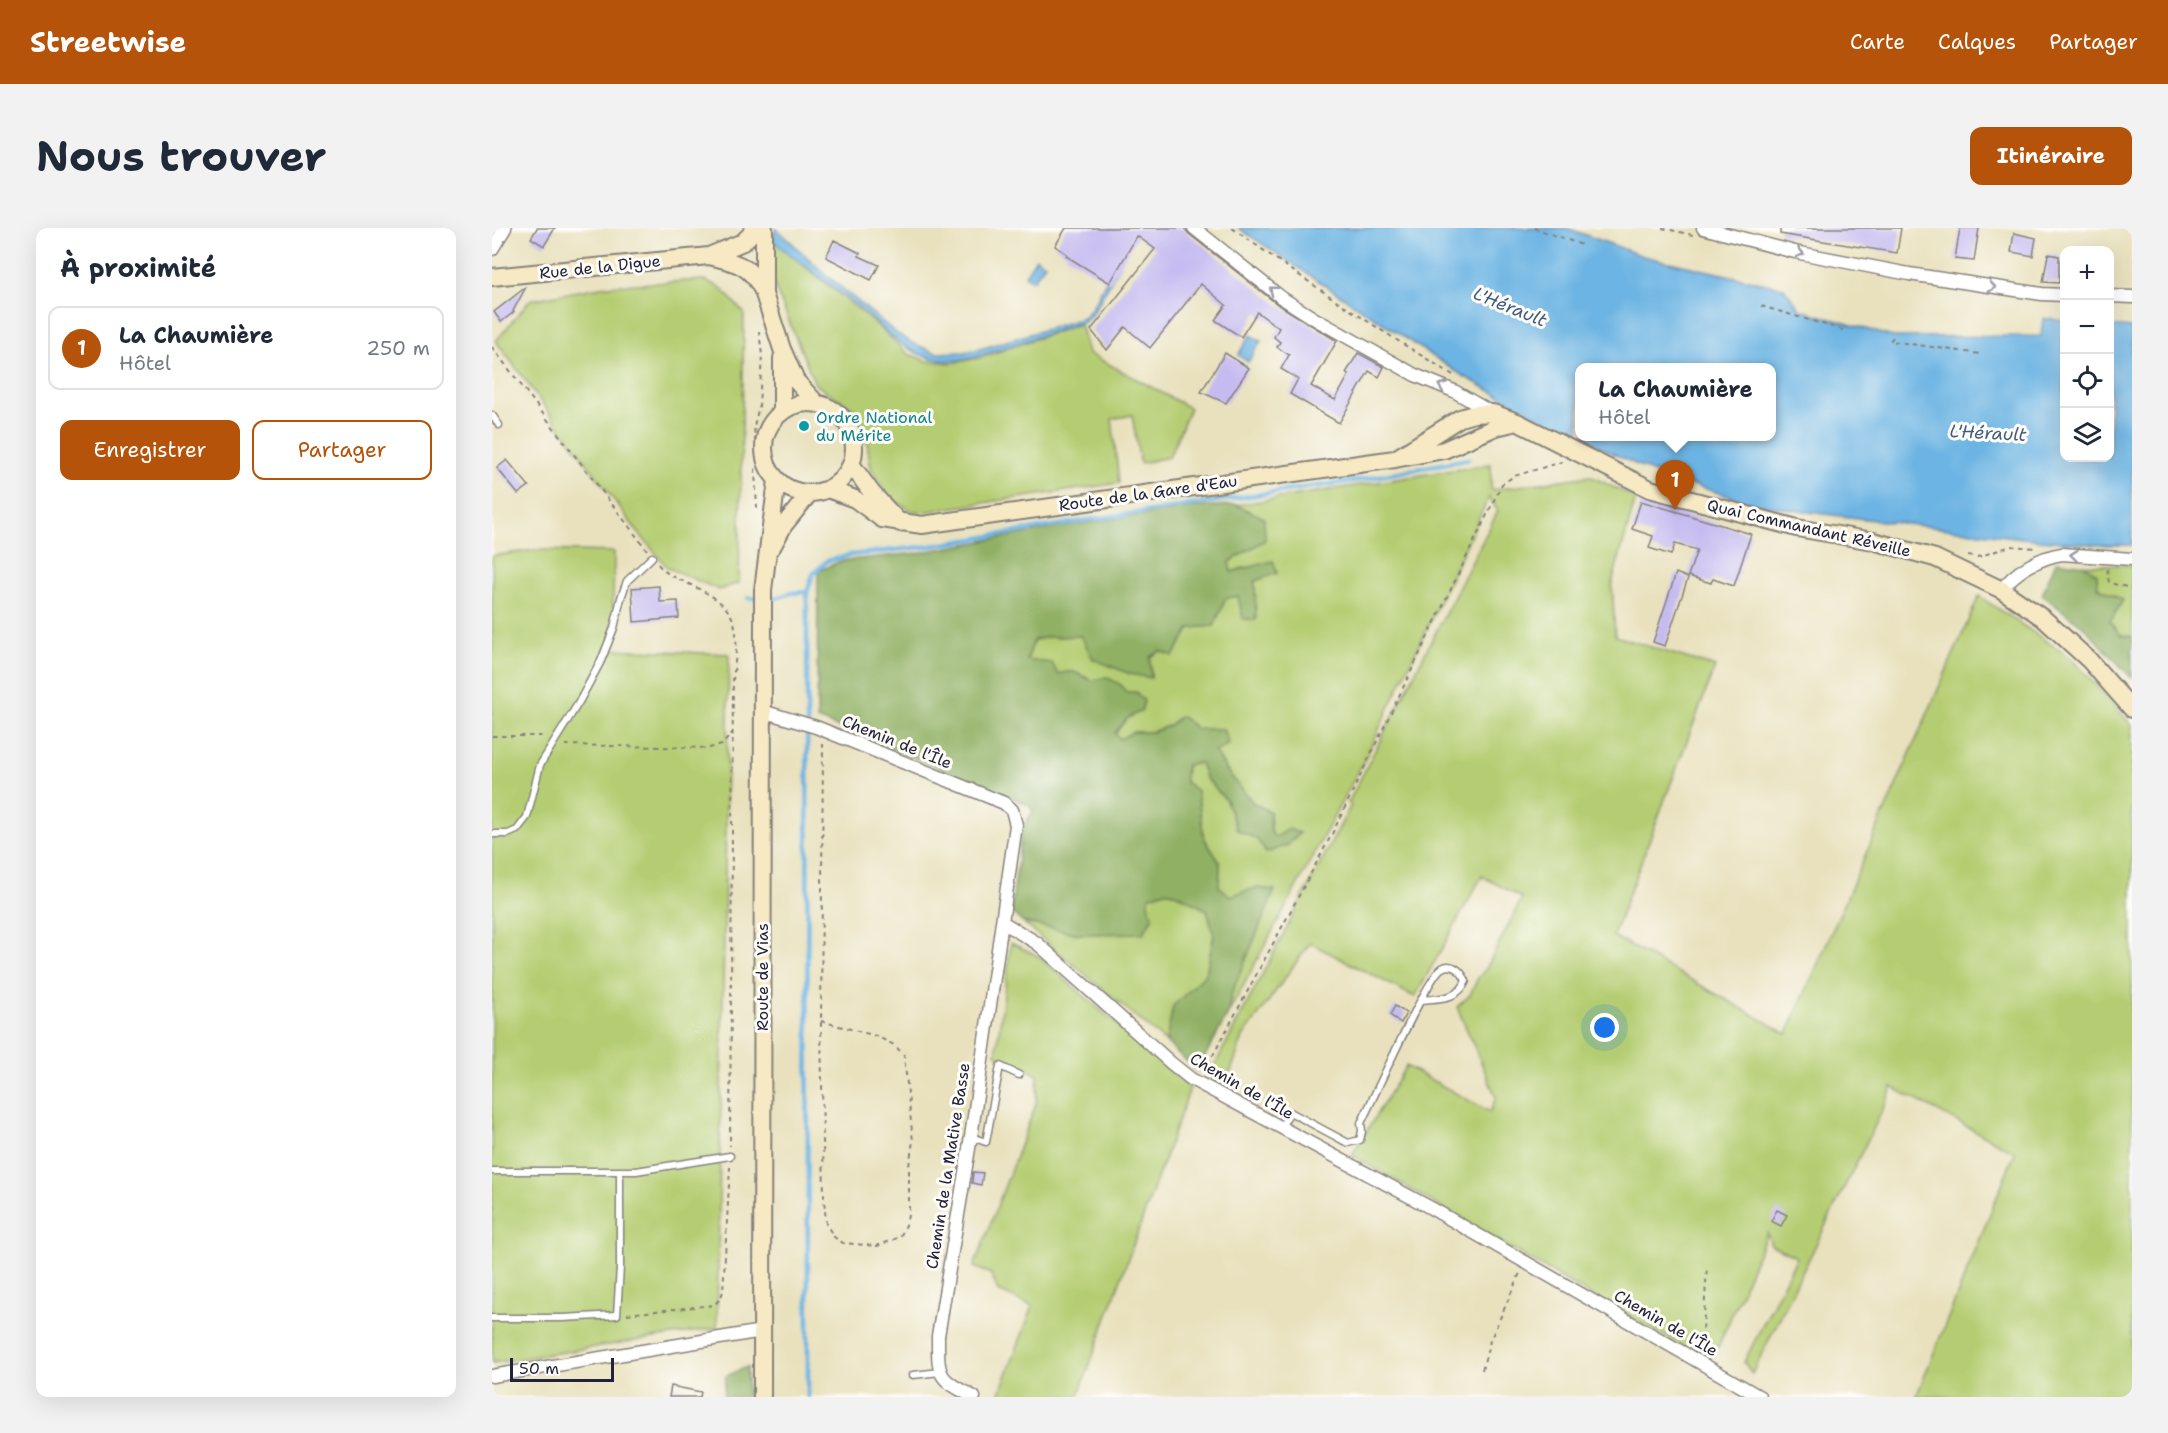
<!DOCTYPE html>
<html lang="fr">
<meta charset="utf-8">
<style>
:root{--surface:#fff;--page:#f2f2f3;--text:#1f2937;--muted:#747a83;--line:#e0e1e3;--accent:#b45309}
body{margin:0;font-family:"Shantell Sans",sans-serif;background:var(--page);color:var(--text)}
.controls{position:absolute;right:18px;top:18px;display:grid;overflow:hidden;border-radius:12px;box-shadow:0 6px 24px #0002}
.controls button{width:54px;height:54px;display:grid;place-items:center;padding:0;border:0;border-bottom:2px solid var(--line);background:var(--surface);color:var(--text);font:30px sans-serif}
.scale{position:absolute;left:18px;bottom:15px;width:104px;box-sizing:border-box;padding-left:6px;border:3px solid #22223b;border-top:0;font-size:16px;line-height:21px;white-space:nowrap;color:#22223b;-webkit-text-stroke:4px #fdfcf7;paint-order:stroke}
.you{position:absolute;left:1113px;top:800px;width:21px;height:21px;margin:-15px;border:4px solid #fff;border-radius:50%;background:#1a73e8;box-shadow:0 0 0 9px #1a73e833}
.badge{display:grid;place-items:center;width:39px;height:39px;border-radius:50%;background:var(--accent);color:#fff;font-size:20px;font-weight:700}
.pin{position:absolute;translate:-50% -50px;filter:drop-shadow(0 2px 3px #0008)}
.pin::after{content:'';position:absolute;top:32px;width:21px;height:18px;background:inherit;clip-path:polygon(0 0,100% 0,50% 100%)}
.popup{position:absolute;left:1083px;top:135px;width:201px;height:78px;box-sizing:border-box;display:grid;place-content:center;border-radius:12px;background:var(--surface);filter:drop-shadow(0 2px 4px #0005);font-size:20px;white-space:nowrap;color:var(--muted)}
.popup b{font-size:22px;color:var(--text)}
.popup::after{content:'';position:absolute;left:50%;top:100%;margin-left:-12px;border:12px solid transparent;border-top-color:var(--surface)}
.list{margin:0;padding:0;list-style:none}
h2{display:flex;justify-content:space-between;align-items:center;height:78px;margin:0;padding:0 24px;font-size:26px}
h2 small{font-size:20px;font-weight:400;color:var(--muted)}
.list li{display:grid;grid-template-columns:39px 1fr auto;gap:18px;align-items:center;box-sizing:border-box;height:84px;margin:0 12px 12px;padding:0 12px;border:2px solid var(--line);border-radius:12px}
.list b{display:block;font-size:22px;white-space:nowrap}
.list p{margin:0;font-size:20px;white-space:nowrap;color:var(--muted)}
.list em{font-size:20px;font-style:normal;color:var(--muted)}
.actions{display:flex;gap:12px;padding:18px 24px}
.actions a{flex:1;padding:14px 0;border:2px solid var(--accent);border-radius:12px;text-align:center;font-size:21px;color:var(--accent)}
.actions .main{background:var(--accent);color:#fff}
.icon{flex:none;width:33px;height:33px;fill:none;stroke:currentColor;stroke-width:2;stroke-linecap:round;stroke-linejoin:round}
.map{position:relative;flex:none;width:1640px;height:1169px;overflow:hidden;border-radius:12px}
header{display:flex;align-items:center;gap:36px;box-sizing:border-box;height:84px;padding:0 30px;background:var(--accent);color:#fff}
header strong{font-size:28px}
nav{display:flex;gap:33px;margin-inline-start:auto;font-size:21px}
.intro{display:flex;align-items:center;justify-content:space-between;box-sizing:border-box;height:144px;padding:0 36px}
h1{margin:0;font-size:42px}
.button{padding:15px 27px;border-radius:12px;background:var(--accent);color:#fff;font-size:21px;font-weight:700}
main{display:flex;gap:36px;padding:0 36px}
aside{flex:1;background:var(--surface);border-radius:12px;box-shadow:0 6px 24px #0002}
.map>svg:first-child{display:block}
.green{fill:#b5cd72;stroke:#6c7856;stroke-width:1.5}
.forest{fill:#90b064;stroke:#596950;stroke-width:1.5}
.water{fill:#6cb4e3;stroke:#476b8f;stroke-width:1.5;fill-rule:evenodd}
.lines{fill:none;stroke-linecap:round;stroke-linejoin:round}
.stream{stroke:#6cb4e3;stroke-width:4.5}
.building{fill:#c6bbf1}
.lane-casing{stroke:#86827c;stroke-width:9}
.street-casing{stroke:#86827c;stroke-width:15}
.secondary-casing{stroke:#86827c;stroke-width:20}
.path{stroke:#86827c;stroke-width:2;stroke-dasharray:4.5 4.5;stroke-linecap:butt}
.lane{stroke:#fff;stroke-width:6}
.street{stroke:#fff;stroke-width:12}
.secondary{stroke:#f6e9c3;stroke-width:16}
.oneway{stroke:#9c9ca7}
.culture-dot{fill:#0f9aa8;stroke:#fdfcf7;stroke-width:2}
.labels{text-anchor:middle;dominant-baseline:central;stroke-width:6;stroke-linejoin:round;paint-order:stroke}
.street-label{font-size:16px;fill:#22223b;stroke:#fdfcf7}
.culture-label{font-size:16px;fill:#0d838f;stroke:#fdfcf7;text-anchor:start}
.water-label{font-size:18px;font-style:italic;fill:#405c7e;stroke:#fdfcf7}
</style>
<header>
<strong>Streetwise</strong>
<nav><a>Carte</a><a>Calques</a><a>Partager</a></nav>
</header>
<div class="intro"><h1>Nous trouver</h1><a class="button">Itinéraire</a></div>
<main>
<aside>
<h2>À proximité<small></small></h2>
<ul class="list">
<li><span class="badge">1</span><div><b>La Chaumière</b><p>Hôtel</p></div><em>250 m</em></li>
</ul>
<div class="actions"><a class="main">Enregistrer</a><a>Partager</a></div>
</aside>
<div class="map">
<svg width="1640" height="1169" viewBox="0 0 1640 1169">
<rect width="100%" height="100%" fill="#fdfcf7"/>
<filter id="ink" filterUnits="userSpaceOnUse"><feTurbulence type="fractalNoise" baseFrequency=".0167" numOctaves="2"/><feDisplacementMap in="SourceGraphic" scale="12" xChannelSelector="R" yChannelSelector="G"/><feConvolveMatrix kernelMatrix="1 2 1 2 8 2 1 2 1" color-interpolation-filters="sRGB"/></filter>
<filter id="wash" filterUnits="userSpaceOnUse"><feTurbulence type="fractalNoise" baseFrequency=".008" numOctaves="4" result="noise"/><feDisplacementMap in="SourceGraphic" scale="24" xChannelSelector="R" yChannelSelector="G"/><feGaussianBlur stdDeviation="1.35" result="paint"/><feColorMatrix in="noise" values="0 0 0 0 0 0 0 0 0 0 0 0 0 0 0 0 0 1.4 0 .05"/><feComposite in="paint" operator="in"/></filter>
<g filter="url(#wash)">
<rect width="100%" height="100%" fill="#e9e1be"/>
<path class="green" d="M279 11 385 97 416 126 435 133 460 135 488 130 588 96 596 125 698 180 677 229 648 235 640 187 620 191 627 255 430 284 418 282 397 269 379 241 373 199 366 183 323 156 281 54Z
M212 52 228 59 252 85 247 355 227 362 176 340 145 303 4 113 38 72 114 58Z
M999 236V262L1098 248 1144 270 1120 355 1123 408 1223 439 1121 708 1295 806 1487 368 1578 429 1640 497V1169H1424L1523 924 1400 859 1395 873 1260 1146 1252 1134 1305 1029 1279 1017 1275 1005 1222 1128 1204 1114 1198 1122 1110 1074 860 927 914 838 998 884 1004 869 965 779 978 767 986 750 994 741 1030 670 990 648 923 769 818 715 751 809 732 863 716 850 859 577 856 575 1006 283 997 269 873 531 736 786 739 767 782 662 763 660 739 668 727 659 728 635 712 610 705 563 693 554 694 537 708 535 714 550 734 572 745 602 766 611 796 617 807 605 784 609 779 605 778 584 761 575 735 543 723 523 731 501H705L689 488 676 498 660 504H641L628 512 623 506 634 491 649 483 652 473 633 464 614 449 602 453 594 452 580 444 565 446 535 432 542 412 557 409 589 408 659 449 658 429 668 423 681 428 698 400 722 397 734 370 746 368 763 353 784 345 751 340 739 344 736 334 771 290 744 277Z
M43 322 122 324 120 421 237 426 225 1089V1100L0 1135V328Z
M1592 337H1640V409L1629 407 1618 394 1631 372 1605 359V346Z
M673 663 686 666 715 682 722 707 714 746 681 779 674 814 533 696 551 697 587 706 651 705 661 689 656 676 658 668Z
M519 715 546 728 698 860 586 1169H512L507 1167 541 1078 506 1063 499 1046 482 1039 544 876 546 847 504 826Z"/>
<path class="forest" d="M744 277 772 290 773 312 737 334 739 344 781 333 785 345 763 353 764 392 751 391 746 368 734 370 722 398 698 400 681 428 668 423 658 429 659 450 638 446 601 431 589 408 557 409 542 412 535 432 560 435 566 446C570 445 576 443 581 444 598 448 593 456 614 449L628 456 634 464H644L652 473 649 483 634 491 623 505 628 511 641 504H660L676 498 689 488 705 501H731L737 516 723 524 735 543 761 575 778 584 779 605 784 609 797 601 807 605 796 617 774 625 765 611 745 602 734 572 714 550 708 535 694 537 693 554 705 563 712 610 728 635 727 659 739 668 763 660 783 662 739 767 736 786 705 843 674 814 681 778 714 746 722 707 715 682 686 666 673 663 658 668 656 676 661 689 651 705 587 706 530 694 519 684 530 600 541 584 537 577 498 560 325 491 326 343 349 333 426 325 573 298 702 279Z
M1564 333 1592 337 1605 346 1606 359 1631 372 1618 394 1629 407 1640 409V450L1592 399 1550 367Z
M255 1139V1169H231L234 1148Z"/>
<path class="water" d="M284 0 332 45 404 105 420 115 445 125 472 124 488 121 591 90 600 80 624 34 628 37 600 87 592 94 484 129C469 132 454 135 439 130 411 123 392 101 371 83 342 58 310 37 280 12Z
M746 0H1075L1151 28 1292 60 1309 82 1401 109 1549 108 1551 90 1572 93V230H1618V98L1640 100V317H1607L1548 312 1307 283 1262 276 1160 244 1059 196 968 146ZM1087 140H1279V208H1087Z
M544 30 553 36 541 53 533 47Z
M758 107 769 113 756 134 746 127Z"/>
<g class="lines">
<path class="stream" d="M256 370H285L299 365 315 364
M316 1169 315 364 321 346 335 333 359 327 439 318 609 290 867 252 976 231"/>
</g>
<g id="blocks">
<path class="building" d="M45 0H63L52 18 39 10Z
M574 0H692L697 6 785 76 845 113 819 158 843 172 857 147 854 145 866 125 892 139 887 149 877 143 847 195 798 166 806 151 789 141 797 127 785 119 788 114 782 109 787 100 765 84 749 109 723 92 734 77 709 56 658 120 633 99 615 122 599 102 663 21 645 8 618 55 574 28 575 26 563 18Z
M1288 0H1409L1405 25 1288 6Z
M1468 0H1487L1482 33 1463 31Z
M1522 5 1544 10 1541 28 1519 24Z
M342 12 368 25 367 28 387 37 379 52 334 29Z
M1556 26 1567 28V55L1551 54Z
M34 59 21 83 22 84 9 94 2 84Z
M733 125 757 140 734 175 709 164Z
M15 232 37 258 26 266 5 240Z
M1149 273 1259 306 1242 358 1221 351 1219 355 1196 348 1205 322 1183 316 1179 327 1157 320 1161 308 1140 301Z
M1184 345 1196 350 1173 418 1161 414Z
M167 358 168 374 186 373 187 390 142 394 140 360Z
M903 778 914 785 909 795 898 787Z
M481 944 491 945 489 957 480 955Z
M1285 982 1295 987 1289 998 1279 993Z
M179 1158 209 1164 208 1169H177Z"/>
</g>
</g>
<g filter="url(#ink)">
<use href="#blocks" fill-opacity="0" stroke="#86827c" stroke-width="1.5"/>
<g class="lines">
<defs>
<path id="lane" d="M0 187 7 197
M0 606H16L25 602 35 589 48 537 87 474 109 433 122 400 129 370 135 353 160 329
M789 899 798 884 856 915 868 912 870 903 869 895C881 872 935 749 950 740 961 734 970 744 974 753 966 772 947 770 929 772
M479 909 494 914 508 838 527 847
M0 943H144L238 928
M0 1090H71L125 1087 128 1039V943
M421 1147 448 1144"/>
<path id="street" d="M702 0 790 70 823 91 923 147 962 163 1000 185
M1211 0 1303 24 1417 46 1550 66 1572 67
M0 21 13 0
M1618 68 1640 69
M1510 362C1521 344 1549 329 1570 326L1640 331
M270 483 324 499 512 575 520 582 524 597 510 694 545 715 679 835 699 851 939 980 1268 1169
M0 1148 270 1103
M482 1169C445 1150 446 1149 446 1108L480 902 510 694"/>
<path id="secondary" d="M272 0V66L290 121 304 153 325 176
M217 28C244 35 258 36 271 63
M0 49 217 28 251 14 258 7 262 0
M290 130V183
M272 220a45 45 0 1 1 90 0a45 45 0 1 1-90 0Z
M903 231 968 190 982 186 1001 185 1025 194 1158 261 1305 300 1381 313 1443 330 1510 362 1551 390 1597 432 1640 481
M359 236 380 265 408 295
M336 261 363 271 390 291 430 297 903 231 952 222 1004 199 1025 194
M280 319 292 297 317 266
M270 1169 271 362 285 252"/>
</defs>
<use href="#lane" class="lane-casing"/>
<use href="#street" class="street-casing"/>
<use href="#secondary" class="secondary-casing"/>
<path class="path" d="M740 0C813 52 886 102 963 148
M1042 0 1093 18
M1170 0 1201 7
M1269 78 1351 102
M267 103 270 127 267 178 262 198 263 212 272 218
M1401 109 1398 113 1488 126
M0 119 155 322
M265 281 263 242 273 230
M1476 327 1486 329 1519 318 1543 320
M166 336C174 347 185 350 197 356 251 381 247 398 241 452L238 918
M1615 341 1617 355 1640 360
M0 508H53
M73 517 217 520 230 517 241 504
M329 793 384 808 402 817 412 827 421 913 417 938V982L414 997 408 1009 385 1018 351 1015 342 1009 334 996 332 969 329 798 331 516
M712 844 840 606 1010 256 1022 248 1070 234
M135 1086 222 1077 228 1071 231 1064 238 939
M1210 1119 1215 1039
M990 1142 998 1113 1028 1045"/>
<use href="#lane" class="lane"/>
<use href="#street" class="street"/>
<use href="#secondary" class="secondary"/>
</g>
<defs><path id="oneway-chevron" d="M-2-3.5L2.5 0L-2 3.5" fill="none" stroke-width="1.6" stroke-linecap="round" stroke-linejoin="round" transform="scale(1.5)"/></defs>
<g class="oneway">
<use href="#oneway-chevron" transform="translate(1308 25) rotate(12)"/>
<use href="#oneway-chevron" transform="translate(1500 59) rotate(9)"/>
<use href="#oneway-chevron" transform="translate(781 62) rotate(-142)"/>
<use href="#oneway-chevron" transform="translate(950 158) rotate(-158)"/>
<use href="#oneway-chevron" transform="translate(1582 327) rotate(-174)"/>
</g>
</g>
<circle class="culture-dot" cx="312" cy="198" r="6"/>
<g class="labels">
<g class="street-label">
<text transform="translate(108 39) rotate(-6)">Rue de la Digue</text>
<text transform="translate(656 265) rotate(-8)">Route de la Gare d'Eau</text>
<text transform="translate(1317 300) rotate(13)">Quai Commandant Réveille</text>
<text transform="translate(405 514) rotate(22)">Chemin de l'Île</text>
<text transform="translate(270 749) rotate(-90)">Route de Vias</text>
<text transform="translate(750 858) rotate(30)">Chemin de l'Île</text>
<text transform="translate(456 938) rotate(-81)">Chemin de la Mative Basse</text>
<text transform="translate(1174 1095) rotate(30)">Chemin de l'Île</text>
</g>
<g class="culture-label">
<text x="324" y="189">Ordre National<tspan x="324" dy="18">du Mérite</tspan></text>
</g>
<g class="water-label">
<text transform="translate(1018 79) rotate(22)">L'Hérault</text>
<text transform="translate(1496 205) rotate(3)">L'Hérault</text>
</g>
</g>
</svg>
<div class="controls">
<button>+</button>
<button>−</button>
<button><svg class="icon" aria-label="locate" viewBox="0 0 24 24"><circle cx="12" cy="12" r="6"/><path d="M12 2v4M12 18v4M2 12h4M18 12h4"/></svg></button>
<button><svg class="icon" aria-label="layers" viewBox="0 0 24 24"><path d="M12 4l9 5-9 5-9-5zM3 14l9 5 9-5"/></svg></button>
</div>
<div class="scale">50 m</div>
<div class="you"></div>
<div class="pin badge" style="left:1183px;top:282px">1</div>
<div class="popup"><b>La Chaumière</b>Hôtel</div>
</div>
</main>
